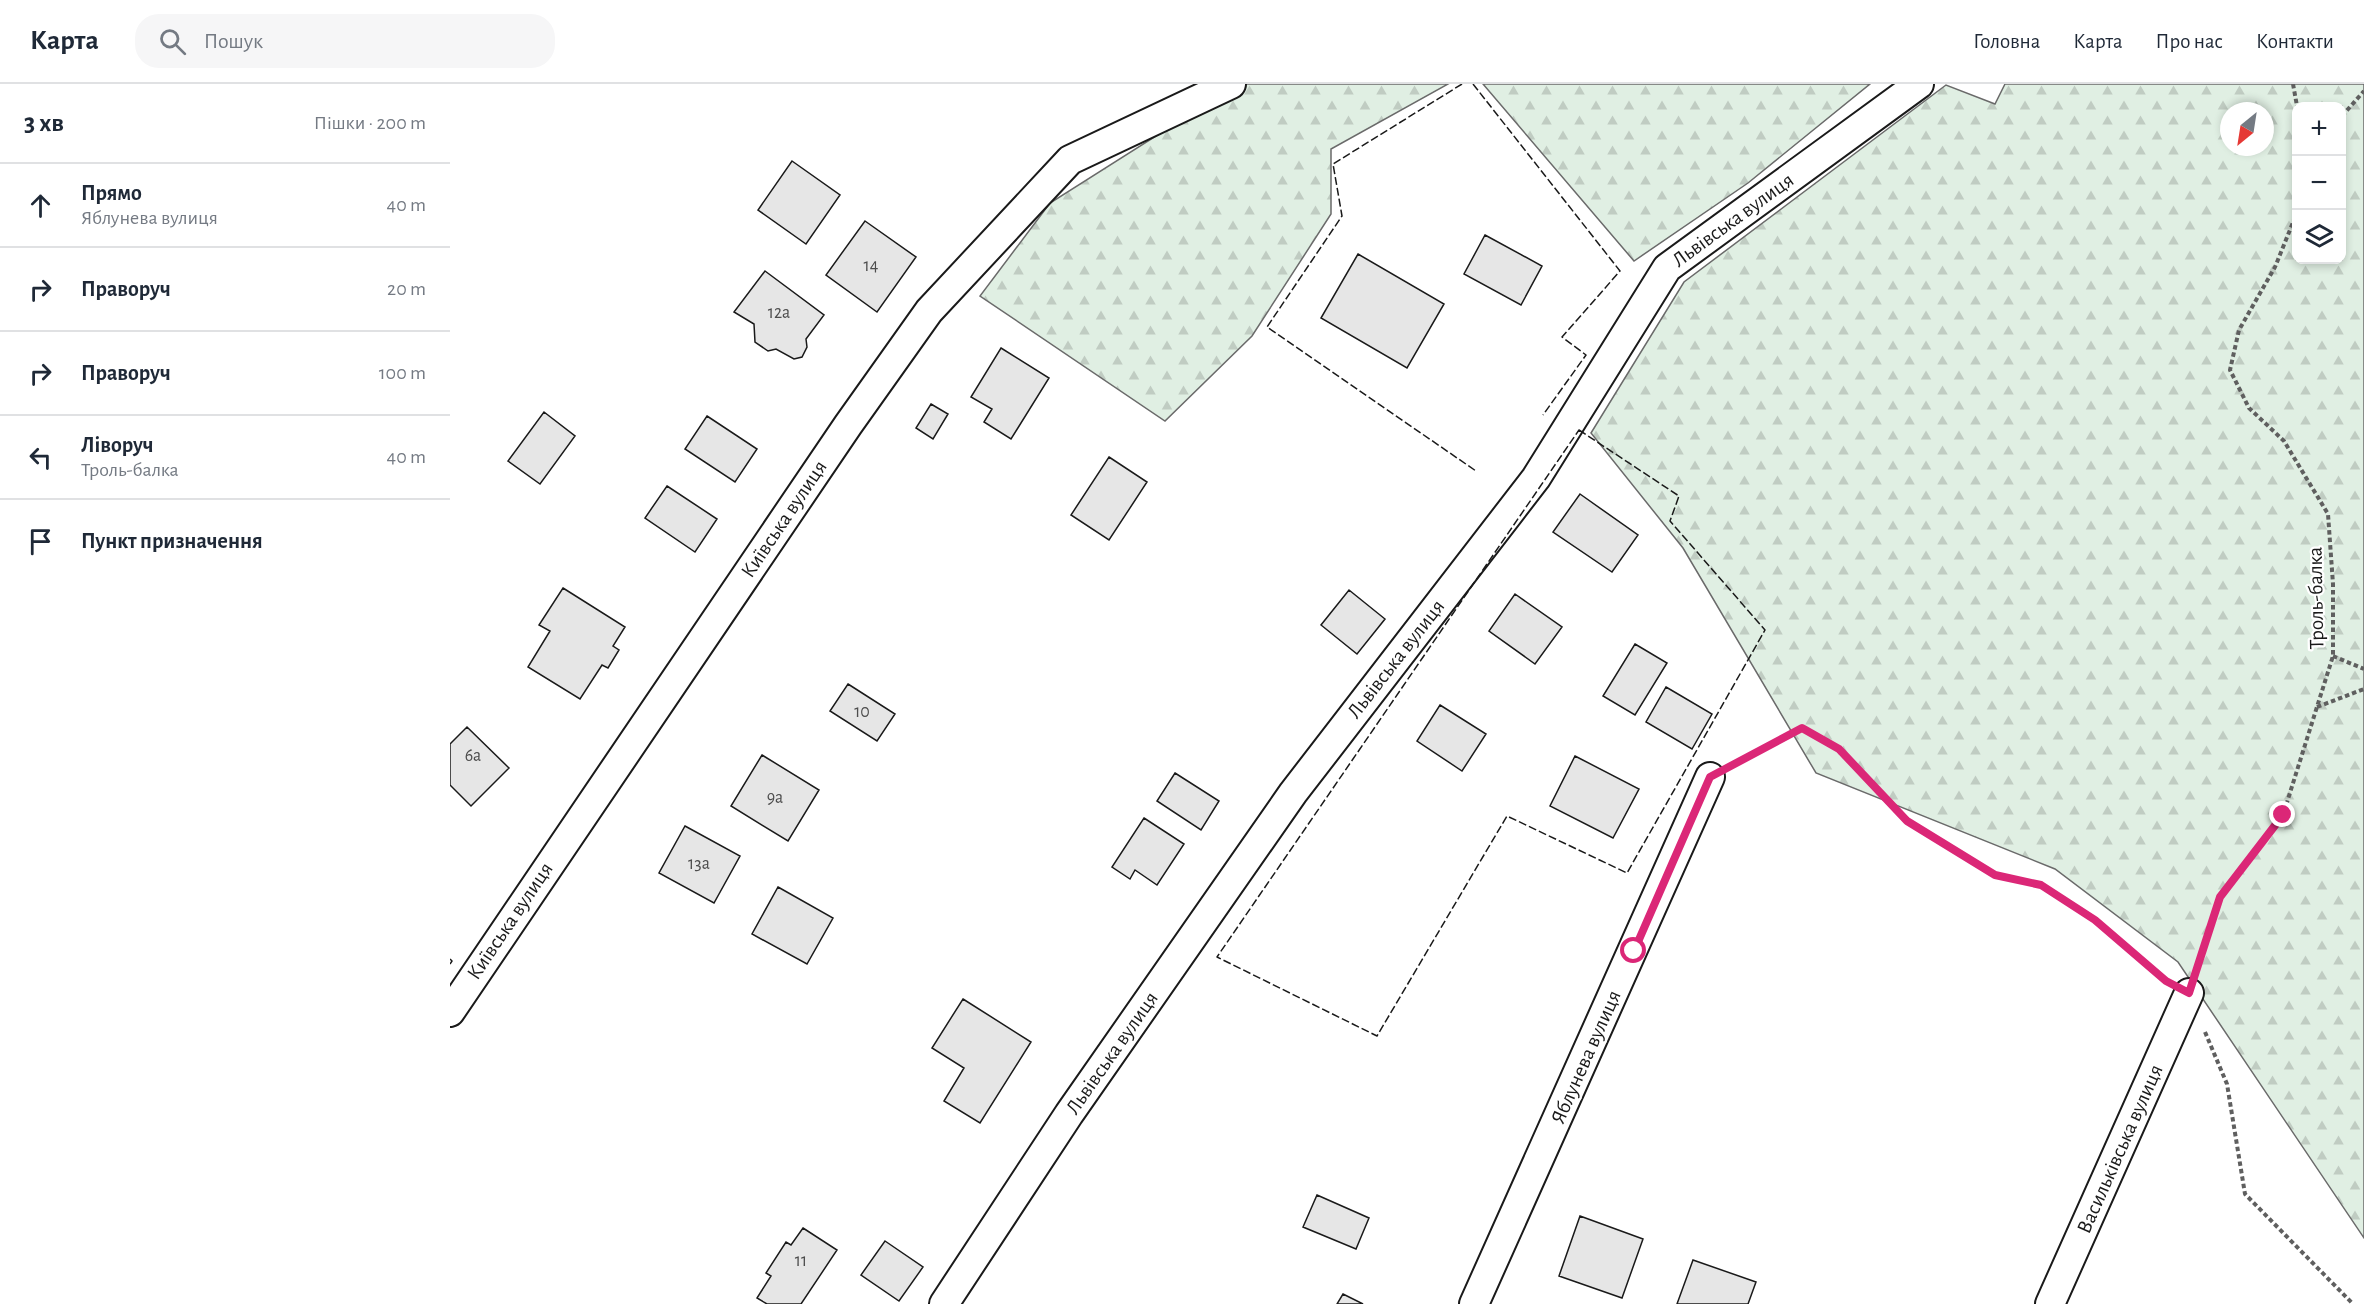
<!DOCTYPE html>
<html lang="uk">
<meta charset="utf-8">
<style>
:root{--surface:#fff;--page:#f6f6f7;--text:#1f2937;--muted:#747a83;--line:#e0e1e3}
body{margin:0;font-family:"Alegreya Sans",sans-serif;background:var(--page);color:var(--text)}
.controls{position:absolute;right:18px;top:18px;display:grid;overflow:hidden;border-radius:12px;box-shadow:0 3px 9px #0003}
.controls button{width:54px;height:54px;display:grid;place-items:center;padding:0;border:0;border-bottom:2px solid var(--line);background:var(--surface);color:var(--text);font:30px sans-serif}
.compass{position:absolute;left:1770px;top:18px;width:54px;height:54px;border-radius:50%;background:var(--surface);box-shadow:0 3px 9px #0003;rotate:210deg}
.stop{position:absolute;width:18px;height:18px;margin:-14px;border:4px solid #db2777;border-radius:50%;background:#fff}
.stop.end{background:#db2777;border-color:#fff;box-shadow:0 2px 6px #0008}
.list{margin:0;padding:0;list-style:none}
h2{display:flex;justify-content:space-between;align-items:center;height:78px;margin:0;padding:0 24px;font-size:26px}
h2 small{font-size:20px;font-weight:400;color:var(--muted)}
.list li{display:grid;grid-template-columns:39px 1fr auto;gap:18px;align-items:center;box-sizing:border-box;height:84px;padding:0 24px;border-top:2px solid var(--line)}
.list b{display:block;font-size:22px;white-space:nowrap}
.list p{margin:0;font-size:20px;white-space:nowrap;color:var(--muted)}
.list em{font-size:20px;font-style:normal;color:var(--muted)}
.icon{flex:none;width:33px;height:33px;fill:none;stroke:currentColor;stroke-width:2;stroke-linecap:round;stroke-linejoin:round}
.map{position:relative;flex:none;width:1914px;height:1220px;overflow:hidden}
header{display:flex;align-items:center;gap:36px;box-sizing:border-box;height:84px;padding:0 30px;background:var(--surface);border-bottom:2px solid var(--line)}
header strong{font-size:28px}
nav{display:flex;gap:33px;margin-inline-start:auto;font-size:21px}
.search{width:420px;height:54px;background:var(--page);display:flex;align-items:center;gap:15px;box-sizing:border-box;padding:0 21px;border-radius:24px;color:var(--muted);font-size:22px}
main{display:flex}
aside{flex:1;background:var(--surface)}
.map>svg:first-child{display:block}
.forest{fill:url(#forest-firs);stroke:#6a6a6a;stroke-width:1.5;fill-rule:evenodd}
.building{fill:#e6e6e6;stroke:#1a1a1a;stroke-width:1.5}
.lines{fill:none;stroke-linecap:round;stroke-linejoin:round}
.minor-casing{stroke:#1a1a1a;stroke-width:32}
.path{stroke:#5f5f5f;stroke-width:4;stroke-dasharray:4.5 3;stroke-linecap:butt}
.minor{stroke:#fff;stroke-width:28}
.fence{stroke:#1a1a1a;stroke-width:1.5;stroke-dasharray:8 3;stroke-linecap:butt}
.route{stroke:#db2777;stroke-width:8}
.labels{text-anchor:middle;dominant-baseline:central;stroke-width:4.5;stroke-linejoin:round;paint-order:stroke}
.number-label{font-size:18px;fill:#4d4d4d}
.street-label{font-size:21px;fill:#1a1a1a;stroke:#fff}
</style>
<header>
<strong>Карта</strong>
<div class="search"><svg class="icon" aria-label="search" viewBox="0 0 24 24"><circle cx="10" cy="10" r="6"/><path d="M15 15l6 6"/></svg>Пошук</div>
<nav><a>Головна</a><a>Карта</a><a>Про нас</a><a>Контакти</a></nav>
</header>
<main>
<aside>
<h2>3 хв<small>Пішки · 200 m</small></h2>
<ul class="list">
<li><svg class="icon" aria-label="ahead" viewBox="0 0 24 24"><path d="M12 20V5M6 11l6-6 6 6"/></svg><div><b>Прямо</b><p>Яблунева вулиця</p></div><em>40 m</em></li>
<li><svg class="icon" aria-label="right" viewBox="0 0 24 24"><path d="M7 20v-9h11M14 6l5 5-5 5"/></svg><div><b>Праворуч</b></div><em>20 m</em></li>
<li><svg class="icon" aria-label="right" viewBox="0 0 24 24"><path d="M7 20v-9h11M14 6l5 5-5 5"/></svg><div><b>Праворуч</b></div><em>100 m</em></li>
<li><svg class="icon" aria-label="left" viewBox="0 0 24 24"><path d="M17 20v-9H6M10 6l-5 5 5 5"/></svg><div><b>Ліворуч</b><p>Троль-балка</p></div><em>40 m</em></li>
<li><svg class="icon" aria-label="arrive" viewBox="0 0 24 24"><path d="M6 21V4h12l-3 4 3 4H6"/></svg><div><b>Пункт призначення</b></div></li>
</ul>
</aside>
<div class="map">
<svg width="1914" height="1220" viewBox="0 0 1914 1220">
<defs>
<pattern id="forest-firs" width="22" height="20" patternUnits="userSpaceOnUse" patternTransform="scale(1.5)"><rect width="22" height="20" fill="#e0efe3"/><path d="M5 1l3.5 6h-7zM16 11l3.5 6h-7z" fill="#c0ccc2"/></pattern>
</defs>
<rect width="100%" height="100%" fill="#fff"/>
<path class="forest" d="M788 0H998L881 65V130L802 252 715 337 530 212 600 119Z
M1033 0H1420L1298 99 1184 177Z
M1555 0H1914V1154L1728 878 1605 785 1366 689 1233 464 1141 349 1234 198 1496 1 1545 20ZM1846 22H1892V176H1846ZM1779 27H1815V63H1779Z"/>
<path class="building" d="M342 77 390 111 356 160 308 126Z
M415 137 466 173 427 228 376 191Z
M1035 151 1092 182 1071 221 1014 190Z
M908 170 994 220 957 284 871 234Z
M315 187 374 231 356 255 357 263 352 273 344 275 326 265 318 267 305 258 304 240 284 228Z
M551 264 599 294 561 355 534 338 542 325 521 313Z
M481 320 498 330 483 355 466 344Z
M94 328 125 352 90 400 58 377Z
M257 332 307 365 285 398 235 365Z
M659 373 697 398 659 456 621 431Z
M217 402 267 435 245 468 195 434Z
M1130 410 1188 451 1162 488 1103 448Z
M113 504 175 543 163 562 169 566 158 584 152 581 130 615 78 583 100 547 89 541Z
M899 506 935 535 907 570 871 541Z
M1065 510 1112 543 1085 580 1039 547Z
M1185 560 1217 579 1185 631 1153 612Z
M398 600 445 630 427 657 380 627Z
M1216 603 1262 630 1242 665 1196 638Z
M990 621 1036 650 1012 687 967 657Z
M17 643 59 684 21 722 0 701V660Z
M312 671 369 706 338 757 281 722Z
M1125 672 1189 705 1163 754 1100 722Z
M725 689 769 717 751 746 707 717Z
M694 734 734 760 707 801 685 786 680 795 662 783Z
M235 742 290 772 264 819 209 789Z
M328 803 383 834 357 880 302 850Z
M513 915 581 958 530 1039 494 1017 514 984 482 964Z
M867 1111 919 1134 906 1165 853 1143Z
M1130 1132 1193 1155 1172 1214 1109 1192Z
M353 1144 387 1166 351 1220H317L307 1214 321 1192 316 1189 336 1158 341 1161Z
M435 1157 473 1183 449 1217 411 1191Z
M1243 1176 1306 1198 1298 1220H1227Z
M893 1210 913 1220H887Z"/>
<g class="lines">
<defs>
<path id="minor" d="M0 928 398 341 479 227 620 76 781 0
M494 1220 619 1030 843 709 1086 394 1217 184 1469 0
M1024 1220 1260 693
M1600 1220 1739 909"/>
</defs>
<use href="#minor" class="minor-casing"/>
<path class="path" d="M1843 0 1847 22
M1892 32 1914 7
M1883 572 1914 585
M1867 623 1914 605
M1285 680 1352 644 1389 665 1457 737 1545 791 1591 801 1645 836 1714 895
M1748 883 1770 813 1833 731 1883 572V500L1878 430 1834 357 1799 324 1780 286 1789 246 1825 183 1846 131
M1755 948 1777 1000 1795 1110 1903 1220"/>
<use href="#minor" class="minor"/>
<path class="fence" d="M1012 0 883 80 892 132 817 243 1026 387
M1023 0 1170 187 1112 253 1136 271 1093 331
M1129 346 1229 412 1220 437 1315 546 1177 789 1057 732 927 952 767 873Z
M0 875 2 877 0 880"/>
</g>
<g class="lines">
<path class="route" d="M1184 867 1260 693 1352 644 1389 665 1457 737 1545 791 1591 801 1645 836 1716 897 1739 909 1770 813 1833 731"/>
</g>
<g class="labels">
<g class="number-label">
<text x="421" y="182">14</text>
<text x="329" y="229">12а</text>
<text x="412" y="628">10</text>
<text x="23" y="672">6а</text>
<text x="325" y="714">9а</text>
<text x="249" y="780">13а</text>
<text x="351" y="1177">11</text>
</g>
<g class="street-label">
<text transform="translate(1283 136) rotate(-36)">Львівська вулиця</text>
<text transform="translate(334 435) rotate(-56)">Київська вулиця</text>
<text transform="translate(1866 514) rotate(-91)">Троль-балка</text>
<text transform="translate(946 575) rotate(-52)">Львівська вулиця</text>
<text transform="translate(60 837) rotate(-56)">Київська вулиця</text>
<text transform="translate(662 969) rotate(-55)">Львівська вулиця</text>
<text transform="translate(1136 973) rotate(-66)">Яблунева вулиця</text>
<text transform="translate(1670 1065) rotate(-66)">Васильківська вулиця</text>
</g>
</g>
</svg>
<div class="controls">
<button>+</button>
<button>−</button>
<button><svg class="icon" aria-label="layers" viewBox="0 0 24 24"><path d="M12 4l9 5-9 5-9-5zM3 14l9 5 9-5"/></svg></button>
</div>
<svg class="compass" viewBox="-18 -18 36 36"><path d="M0-13l5 13h-10z" fill="#e53935"/><path d="M0 13l5-13h-10z" fill="#747a83"/></svg>
<div class="stop" style="left:1184px;top:867px"></div>
<div class="stop end" style="left:1833px;top:731px"></div>
</div>
</main>
